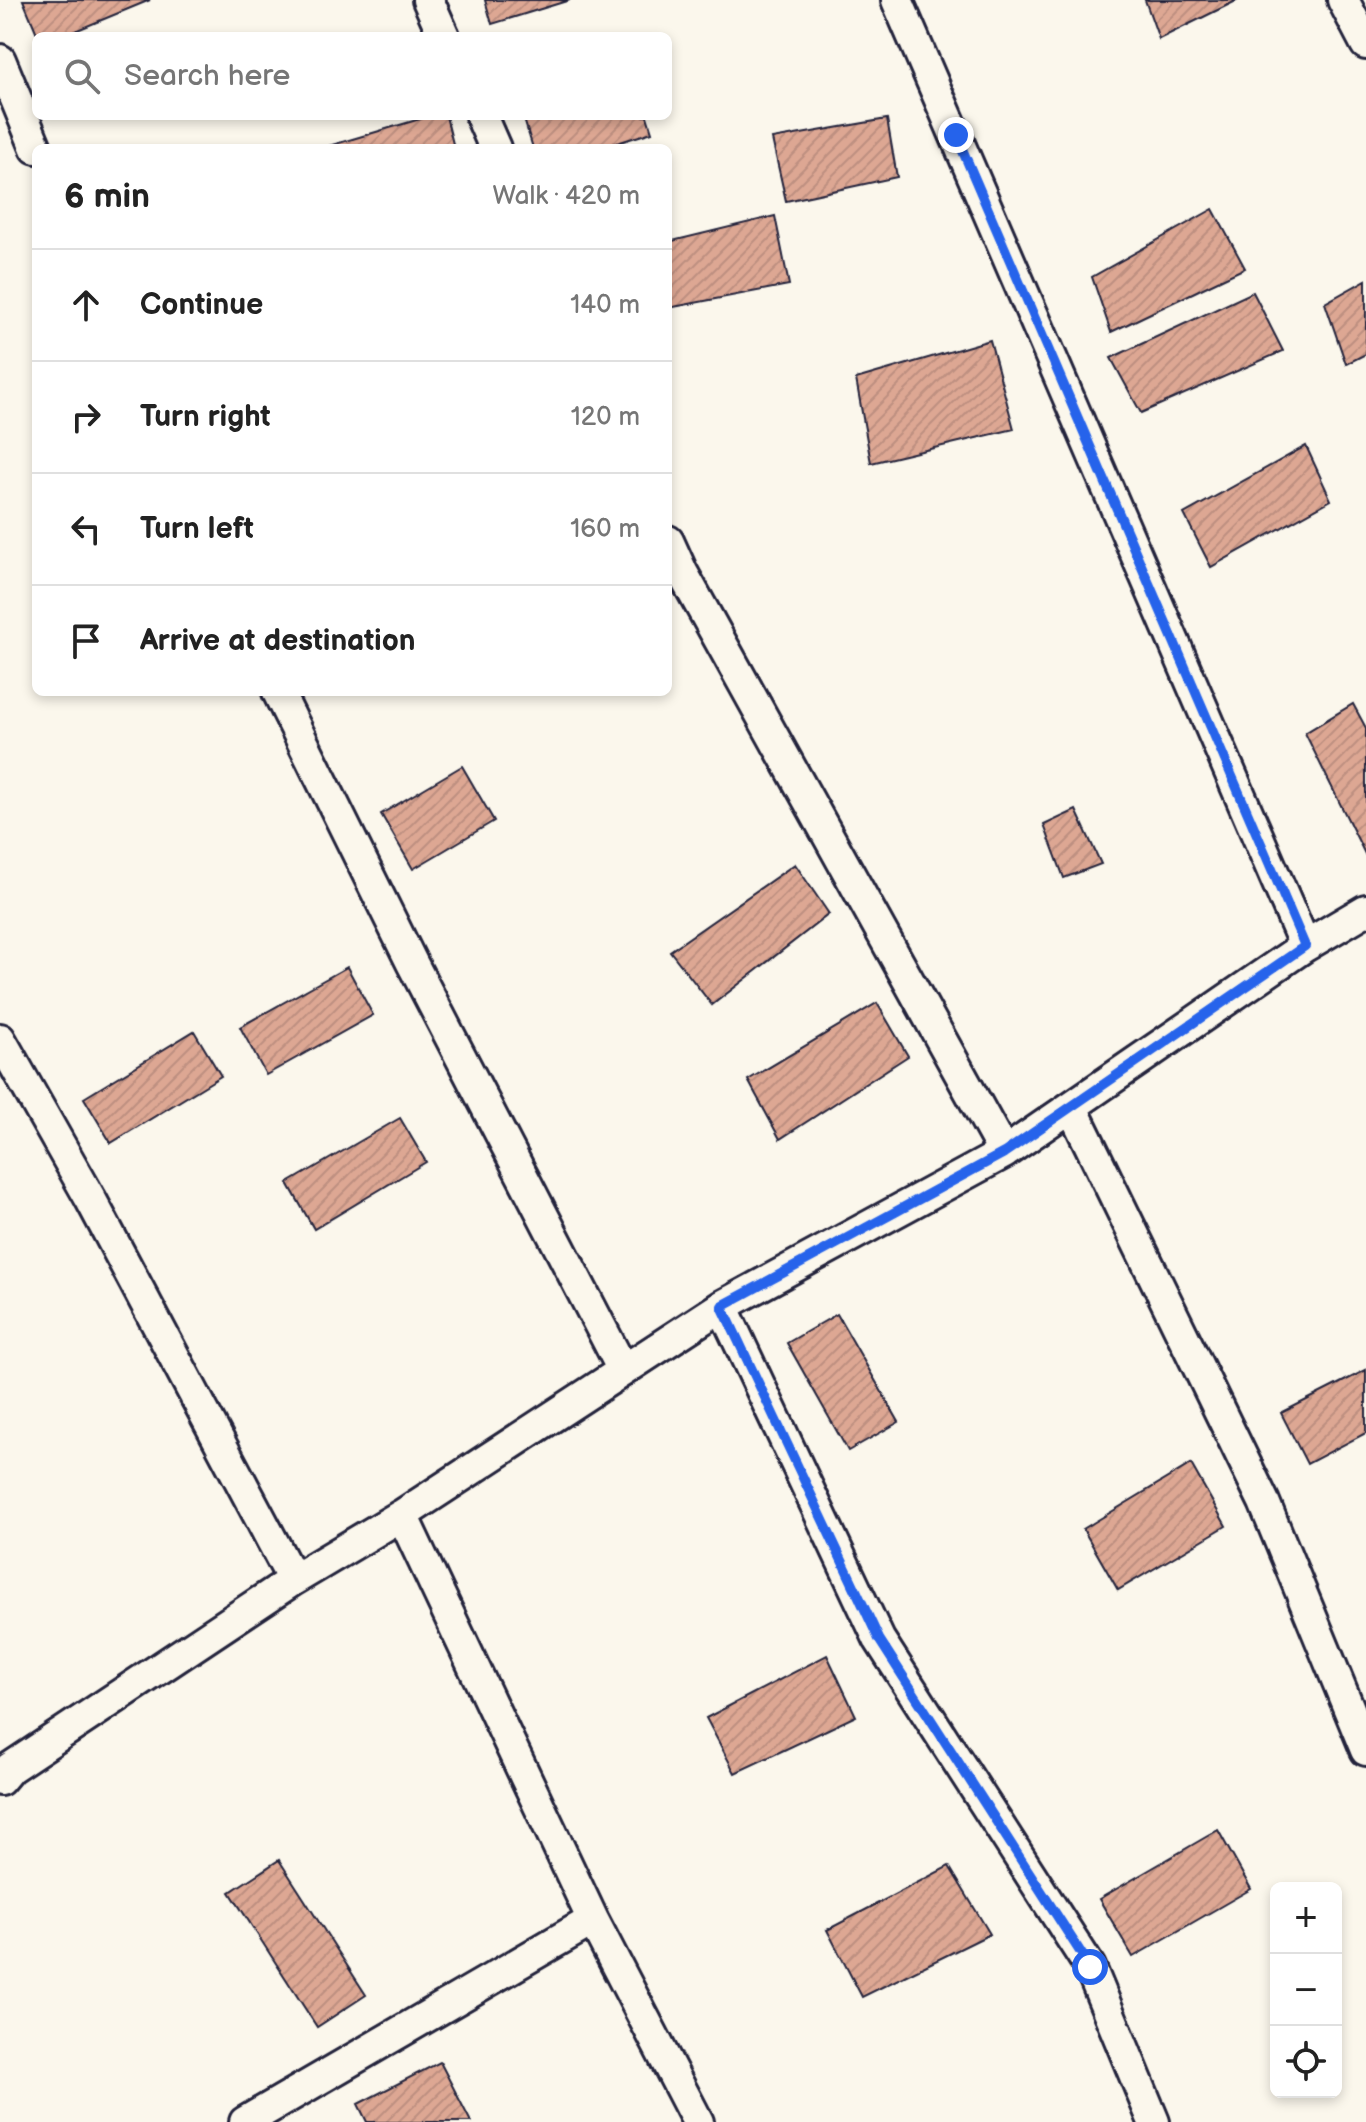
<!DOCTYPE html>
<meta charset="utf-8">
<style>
:root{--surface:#fff;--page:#f2f2f2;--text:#222;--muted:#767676;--line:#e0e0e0}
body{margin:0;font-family:"Balsamiq Sans",sans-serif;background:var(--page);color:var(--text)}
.controls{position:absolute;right:24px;bottom:24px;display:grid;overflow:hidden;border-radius:12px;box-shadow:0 4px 12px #0003}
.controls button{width:72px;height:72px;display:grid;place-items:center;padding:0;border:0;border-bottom:2px solid var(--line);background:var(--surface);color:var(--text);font:40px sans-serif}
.stop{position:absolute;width:24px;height:24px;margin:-18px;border:6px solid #2563eb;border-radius:50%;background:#fff}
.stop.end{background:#2563eb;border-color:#fff;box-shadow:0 2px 8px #0008}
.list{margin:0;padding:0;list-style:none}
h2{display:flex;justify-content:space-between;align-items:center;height:104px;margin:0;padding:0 32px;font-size:34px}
h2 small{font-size:26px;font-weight:400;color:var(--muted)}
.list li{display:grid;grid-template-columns:52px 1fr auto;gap:24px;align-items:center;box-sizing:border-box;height:112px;padding:0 32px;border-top:2px solid var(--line)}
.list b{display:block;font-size:30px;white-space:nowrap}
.list em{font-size:26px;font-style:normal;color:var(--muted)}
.icon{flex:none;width:44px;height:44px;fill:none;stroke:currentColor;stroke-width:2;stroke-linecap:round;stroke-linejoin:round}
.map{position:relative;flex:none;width:1366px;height:2122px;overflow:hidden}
.search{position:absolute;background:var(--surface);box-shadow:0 4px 12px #0003;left:32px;top:32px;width:640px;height:88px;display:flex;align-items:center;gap:20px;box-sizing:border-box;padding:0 28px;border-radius:12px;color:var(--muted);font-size:30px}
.panel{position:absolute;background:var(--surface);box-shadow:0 4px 12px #0003;left:32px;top:144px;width:640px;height:552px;border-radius:12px}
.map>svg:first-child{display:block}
.building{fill:url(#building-hatch);stroke:#22223b;stroke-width:2}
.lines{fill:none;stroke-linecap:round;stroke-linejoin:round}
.minor-casing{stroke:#22223b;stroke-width:36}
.minor{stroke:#fbf7ec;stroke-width:30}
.route{stroke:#2563eb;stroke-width:10}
</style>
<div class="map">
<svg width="1366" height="2122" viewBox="0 0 1366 2122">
<defs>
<pattern id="building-hatch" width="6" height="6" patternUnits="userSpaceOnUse" patternTransform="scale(2)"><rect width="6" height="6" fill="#dda793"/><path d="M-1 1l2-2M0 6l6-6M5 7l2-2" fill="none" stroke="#bd8f80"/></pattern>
</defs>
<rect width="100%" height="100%" fill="#fbf7ec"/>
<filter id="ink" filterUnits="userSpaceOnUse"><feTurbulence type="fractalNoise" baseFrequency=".0125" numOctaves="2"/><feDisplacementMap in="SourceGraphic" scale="16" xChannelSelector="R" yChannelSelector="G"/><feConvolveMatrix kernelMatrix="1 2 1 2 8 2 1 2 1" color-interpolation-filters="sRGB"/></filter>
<g filter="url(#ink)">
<path class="building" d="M23 0H150L63 36H38Z
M485 0H570L492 24Z
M1145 0H1238L1159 39Z
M430 116H446L454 148H322Z
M523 116H647L652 132 601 148H533Z
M887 119 897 177 786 201 772 139Z
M1213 209 1245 268 1111 332 1092 277Z
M775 216 789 285 668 308V242Z
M1366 280V354L1346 364 1325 303Z
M1253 292 1283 351 1141 413 1111 358Z
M990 340 1014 429 871 463 856 379Z
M1306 446 1331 500 1211 567 1184 514Z
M1353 704 1366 728V856L1305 733Z
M462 766 494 821 413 869 381 814Z
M1076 810 1101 864 1064 878 1044 825Z
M795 864 829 914 712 1005 670 951Z
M347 967 373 1015 266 1075 240 1027Z
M877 1003 908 1056 780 1139 748 1080Z
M194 1031 221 1076 111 1143 84 1098Z
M400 1118 426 1162 314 1229 288 1183Z
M837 1314 899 1422 848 1451 787 1343Z
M1366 1370V1433L1307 1464 1281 1413Z
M1191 1464 1226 1526 1118 1590 1083 1529Z
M827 1655 856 1716 735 1773 706 1718Z
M1218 1830 1251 1889 1133 1957 1099 1899Z
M279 1860 366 1995 317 2027 230 1892Z
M949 1866 990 1934 862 1997 827 1930Z
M440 2062 471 2122H367L358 2104Z"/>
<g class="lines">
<defs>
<path id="minor" d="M428 0 444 36
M897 0 1305 946
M1343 0 1366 44
M0 60 36 148
M481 116 495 148
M668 541 682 572 1004 1153
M278 692 412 963 623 1370
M0 1039 90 1198 293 1580
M1072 1108 1264 1502 1366 1750
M722 1306 879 1639 1090 1967 1154 2122
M402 1515 593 1920 698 2122
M0 1780 10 1768 293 1580 402 1515 722 1306 1004 1153 1305 946 1366 910
M245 2122 593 1920"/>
</defs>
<use href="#minor" class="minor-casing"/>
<use href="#minor" class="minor"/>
</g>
</g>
<g class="lines" filter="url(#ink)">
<path class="route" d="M956 135 1305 946 1004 1153 722 1306 879 1639 1090 1967"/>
</g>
</svg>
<div class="controls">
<button>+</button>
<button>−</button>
<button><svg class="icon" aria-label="locate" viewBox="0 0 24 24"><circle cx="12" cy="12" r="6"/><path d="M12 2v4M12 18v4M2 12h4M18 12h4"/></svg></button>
</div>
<div class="stop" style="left:1090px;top:1967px"></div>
<div class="stop end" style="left:956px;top:135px"></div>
<div class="search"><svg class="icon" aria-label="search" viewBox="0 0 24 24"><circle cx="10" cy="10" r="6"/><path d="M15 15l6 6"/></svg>Search here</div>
<section class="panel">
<h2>6 min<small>Walk · 420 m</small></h2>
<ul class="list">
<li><svg class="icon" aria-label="ahead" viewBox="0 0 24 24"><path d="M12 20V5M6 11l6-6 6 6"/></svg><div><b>Continue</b></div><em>140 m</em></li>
<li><svg class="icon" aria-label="right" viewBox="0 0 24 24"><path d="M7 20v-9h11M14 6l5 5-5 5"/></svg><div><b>Turn right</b></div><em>120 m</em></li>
<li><svg class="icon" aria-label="left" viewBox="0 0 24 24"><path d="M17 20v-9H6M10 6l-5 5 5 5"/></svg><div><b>Turn left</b></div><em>160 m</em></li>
<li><svg class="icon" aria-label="arrive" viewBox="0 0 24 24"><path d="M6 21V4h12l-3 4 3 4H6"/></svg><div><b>Arrive at destination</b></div></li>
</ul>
</section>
</div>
